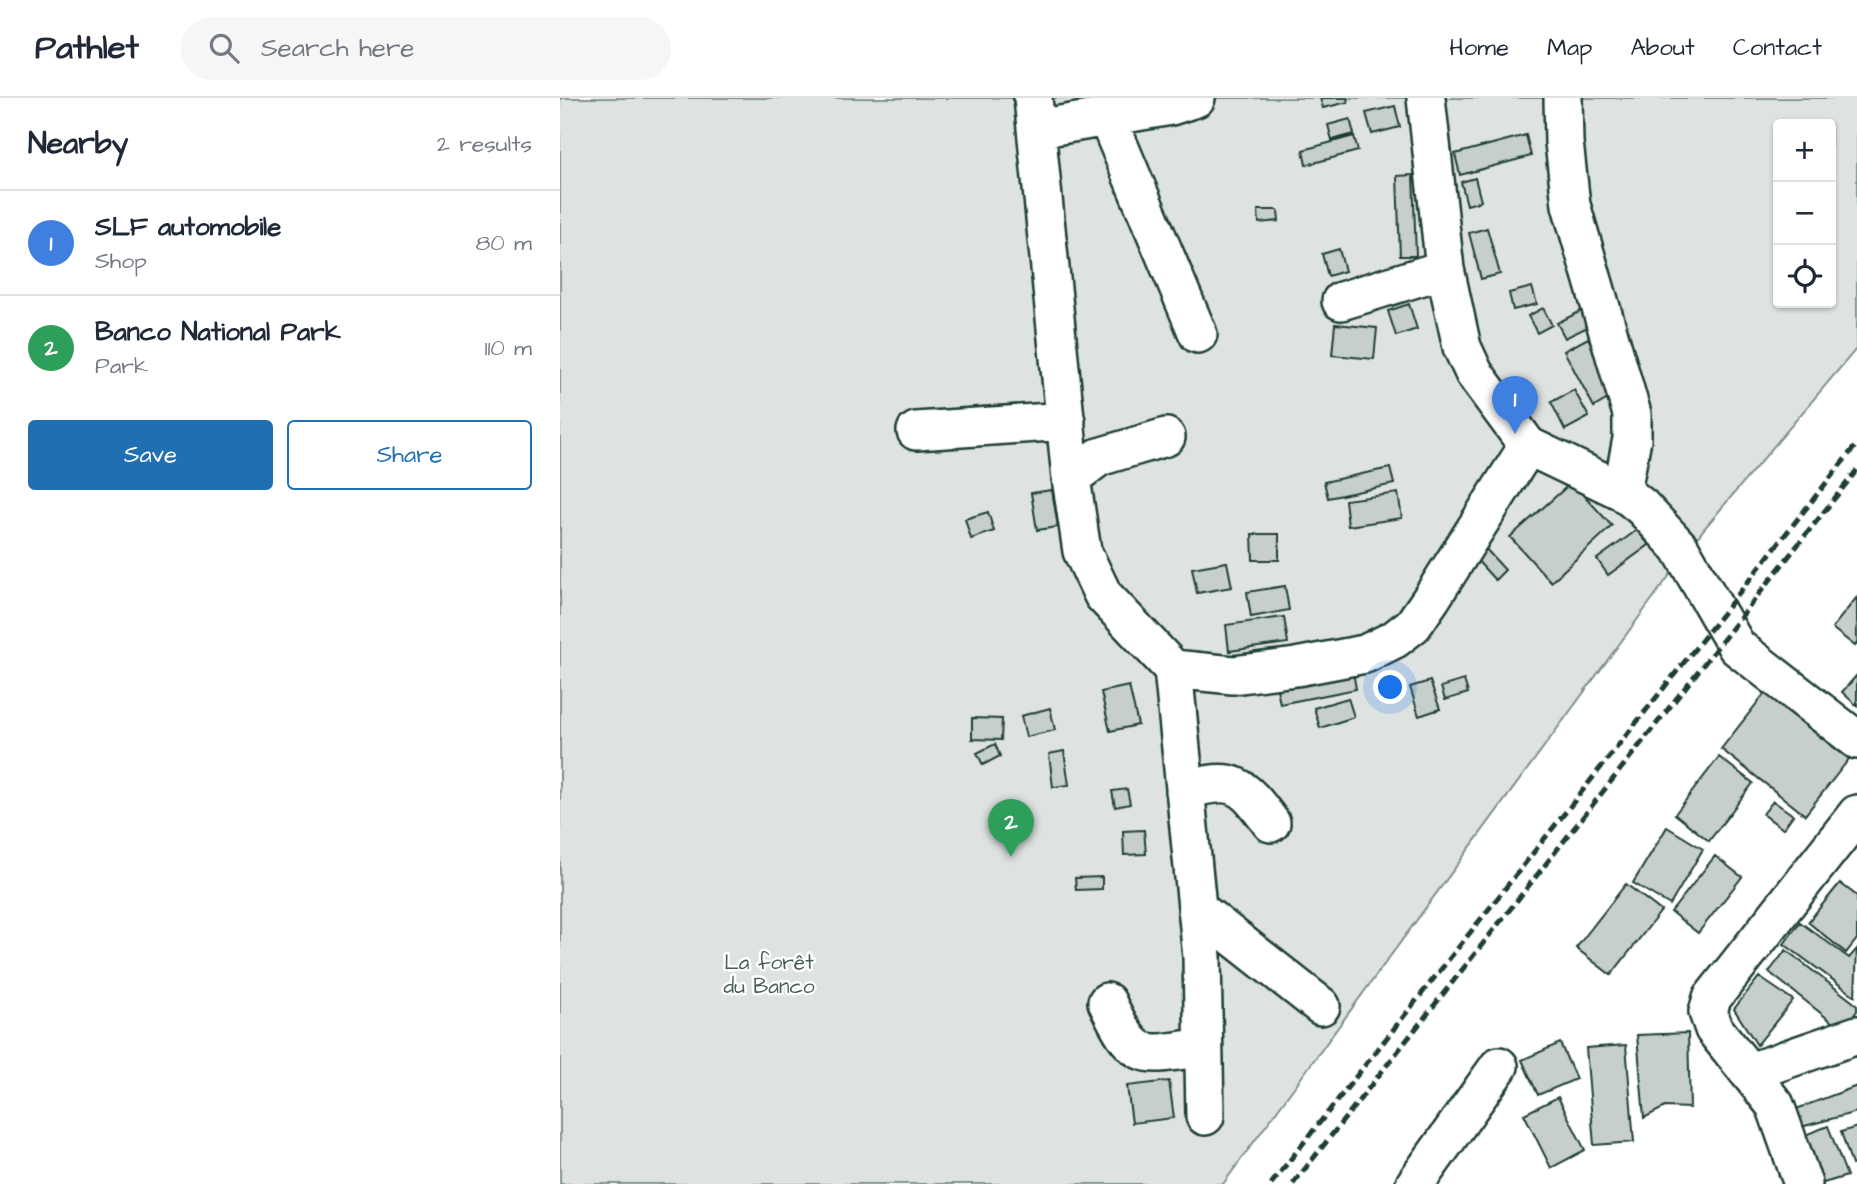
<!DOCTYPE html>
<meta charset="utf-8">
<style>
:root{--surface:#fff;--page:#f6f6f7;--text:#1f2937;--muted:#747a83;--line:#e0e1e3;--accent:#1f6fb2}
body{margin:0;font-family:"Architects Daughter",sans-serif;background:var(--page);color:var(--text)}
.controls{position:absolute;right:21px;top:21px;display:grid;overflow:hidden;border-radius:7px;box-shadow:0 2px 5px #0004}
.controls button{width:63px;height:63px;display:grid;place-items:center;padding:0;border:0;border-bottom:2px solid var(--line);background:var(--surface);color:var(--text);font:35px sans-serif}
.you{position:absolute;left:831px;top:590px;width:24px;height:24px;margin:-18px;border:5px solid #fff;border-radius:50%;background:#1a73e8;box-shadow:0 0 0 10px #1a73e833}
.badge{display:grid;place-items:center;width:46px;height:46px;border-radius:50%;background:var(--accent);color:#fff;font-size:23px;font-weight:700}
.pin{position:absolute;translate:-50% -58px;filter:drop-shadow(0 2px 4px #0008)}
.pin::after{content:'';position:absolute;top:37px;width:24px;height:21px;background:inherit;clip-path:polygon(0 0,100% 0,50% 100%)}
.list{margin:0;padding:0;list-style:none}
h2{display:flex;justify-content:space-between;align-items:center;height:91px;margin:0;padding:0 28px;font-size:30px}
h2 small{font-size:23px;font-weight:400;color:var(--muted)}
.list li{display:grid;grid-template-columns:46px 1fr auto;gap:21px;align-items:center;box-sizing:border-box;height:105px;padding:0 28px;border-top:2px solid var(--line)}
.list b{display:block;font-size:26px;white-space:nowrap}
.list p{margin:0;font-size:23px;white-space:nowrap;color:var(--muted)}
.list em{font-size:23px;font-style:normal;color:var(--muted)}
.actions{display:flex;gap:14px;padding:21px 28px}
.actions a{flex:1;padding:16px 0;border:2px solid var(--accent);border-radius:7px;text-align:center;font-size:24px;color:var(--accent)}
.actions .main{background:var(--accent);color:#fff}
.icon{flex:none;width:38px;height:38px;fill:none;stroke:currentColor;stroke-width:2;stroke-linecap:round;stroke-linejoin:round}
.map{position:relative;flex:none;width:1297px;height:1086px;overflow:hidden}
header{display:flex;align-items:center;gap:42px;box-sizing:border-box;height:98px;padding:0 35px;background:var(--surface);border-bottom:2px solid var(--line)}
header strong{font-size:33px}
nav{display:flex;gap:38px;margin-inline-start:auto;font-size:24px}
.search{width:490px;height:63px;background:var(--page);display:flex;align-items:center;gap:18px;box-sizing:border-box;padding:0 24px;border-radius:38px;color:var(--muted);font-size:26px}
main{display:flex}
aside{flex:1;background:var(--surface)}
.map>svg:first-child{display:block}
.green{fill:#dee3e2;stroke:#7e908b;stroke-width:2;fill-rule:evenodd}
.building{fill:#c7cfcc;stroke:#1f3d34;stroke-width:2}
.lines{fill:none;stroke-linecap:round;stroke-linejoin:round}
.minor-casing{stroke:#1f3d34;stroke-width:42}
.minor{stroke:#fff;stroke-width:37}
.rail{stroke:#1f3d34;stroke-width:5;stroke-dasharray:10 5;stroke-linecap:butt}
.labels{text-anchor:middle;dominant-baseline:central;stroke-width:5;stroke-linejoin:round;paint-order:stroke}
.park-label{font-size:21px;fill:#455e57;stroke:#fff}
</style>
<header>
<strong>Pathlet</strong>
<div class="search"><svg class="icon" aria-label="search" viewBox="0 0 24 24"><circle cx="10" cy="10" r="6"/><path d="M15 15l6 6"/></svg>Search here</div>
<nav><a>Home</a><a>Map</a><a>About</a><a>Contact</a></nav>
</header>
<main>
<aside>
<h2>Nearby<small>2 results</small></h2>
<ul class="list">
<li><span class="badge" style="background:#3f7fe0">1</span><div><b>SLF automobile</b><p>Shop</p></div><em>80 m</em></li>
<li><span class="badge" style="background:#2e9e5b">2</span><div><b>Banco National Park</b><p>Park</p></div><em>110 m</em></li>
</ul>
<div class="actions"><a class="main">Save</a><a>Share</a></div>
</aside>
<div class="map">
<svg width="1297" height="1086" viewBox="0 0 1297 1086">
<rect width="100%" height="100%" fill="#fff"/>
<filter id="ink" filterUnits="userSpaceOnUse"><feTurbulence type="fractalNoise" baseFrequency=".0143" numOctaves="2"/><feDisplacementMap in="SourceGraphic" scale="14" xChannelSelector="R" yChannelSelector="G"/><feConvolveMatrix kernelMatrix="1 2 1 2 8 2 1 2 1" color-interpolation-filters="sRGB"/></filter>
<g filter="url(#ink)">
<path class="green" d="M0 0H1297V250L1143 432 663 1086H0ZM1218 26H1271V205H1218Z"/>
<path class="building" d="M760 0H787L788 4 763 10Z
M835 8 840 29 812 36 806 15Z
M790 21 794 36 772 42 768 27Z
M966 37 971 58 900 77 895 56Z
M794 38 798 53 746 67 743 52Z
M853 77 856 158H840L837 78Z
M915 80 921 103 907 107 901 84Z
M698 112H718L719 123 699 125Z
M927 130 940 176 921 181 909 135Z
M779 151 785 173 768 178 762 156Z
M972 189 977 206 953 212 949 195Z
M849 206 857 231 836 238 828 213Z
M1029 209 1036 225 1005 240 997 225Z
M983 210 992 227 977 235 968 218Z
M775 226 817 230 814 261 772 257Z
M1028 240 1058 295 1034 309 1004 253Z
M1014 292 1029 319 1005 332 991 304Z
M830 370 834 386 768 400 764 384Z
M1012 384 1052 428 991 484 950 439Z
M492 392 498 429 477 432 471 395Z
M838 395 842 420 788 428 785 402Z
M428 414 434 433 411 441 405 421Z
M1077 432 1089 447 1048 477 1037 461Z
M692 436H719V462H693Z
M925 450 945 472 935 482 914 459Z
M667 464 672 489 637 495 632 470Z
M725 488 729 512 691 519 687 494Z
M1297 499V545L1295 548 1272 530Z
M724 519 728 545 669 553 666 527Z
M791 562 796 591 720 606 714 576Z
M1297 577V608L1282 594Z
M904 582 908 595 885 602 881 589Z
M870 583 880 611 859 618 850 589Z
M569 588 578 627 550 633 541 594Z
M1205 595 1289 661 1245 717 1161 651Z
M788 600 794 619 760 630 754 610Z
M490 610 495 632 466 639 461 618Z
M412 620 442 621 441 642 412 641Z
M435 646 440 658 423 667 417 655Z
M504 653 509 687 493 689 489 656Z
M1159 659 1193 685 1149 743 1115 716Z
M567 691 570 706 555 709 552 693Z
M1213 703 1233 717 1223 731 1203 716Z
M1107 729 1143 751 1110 807 1073 785Z
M584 732 586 756 564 757 563 733Z
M1155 758 1182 779 1138 835 1111 814Z
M542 779V791L516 792 515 780Z
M1280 785 1297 798V841L1286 855 1248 824Z
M1066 786 1101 813 1051 877 1016 850Z
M1240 824 1289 860 1297 851 1295 898 1224 846Z
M1226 852 1297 907V913L1282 932 1209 874Z
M1199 879 1233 902 1197 947 1174 911Z
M1128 935 1130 1010 1105 1009 1084 1020 1077 937Z
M1000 945 1016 981 978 997 962 962Z
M1066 947 1074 1044 1034 1047 1026 950Z
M609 983 614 1020 572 1025 567 988Z
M1297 988V1014L1241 1029 1236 1011Z
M998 999 1025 1052 991 1070 964 1016Z
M1268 1028 1287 1078 1260 1086 1242 1038Z
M1297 1029V1065L1292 1067 1281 1034Z"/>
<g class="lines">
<defs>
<path id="minor" d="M473 0 511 380 522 453 543 497 613 571 642 859 645 1018
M866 0 885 171 902 249 914 275 968 348 1062 393 1082 409 1120 450 1177 549 1297 642
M1003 0 1004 44 1011 107 1072 316V341L1062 393
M547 19 638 236
M477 31 611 8 636 0
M781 203 885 171
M356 333 506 323
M511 380 539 359 606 339
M613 571 673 577 736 569 805 556 835 541 853 527 871 501 968 348
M625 693C674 677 682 686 711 725
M639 812 761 908
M547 904C576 964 580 959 643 949
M1190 974 1297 937
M855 1086 939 968
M1243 1086 1215 1007 1154 931 1148 914 1152 900 1297 716"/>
</defs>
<use href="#minor" class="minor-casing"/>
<use href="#minor" class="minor"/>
<path class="rail" d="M711 1086 1297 346
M733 1086 1297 372"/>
</g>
</g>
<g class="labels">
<g class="park-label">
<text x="209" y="864">La forêt<tspan x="209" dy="24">du Banco</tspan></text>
</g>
</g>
</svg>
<div class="controls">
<button>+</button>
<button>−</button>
<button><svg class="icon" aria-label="locate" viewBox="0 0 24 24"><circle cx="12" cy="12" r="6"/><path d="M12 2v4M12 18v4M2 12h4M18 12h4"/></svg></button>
</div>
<div class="you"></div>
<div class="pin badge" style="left:955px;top:336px;background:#3f7fe0">1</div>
<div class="pin badge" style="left:451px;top:759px;background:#2e9e5b">2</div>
</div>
</main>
